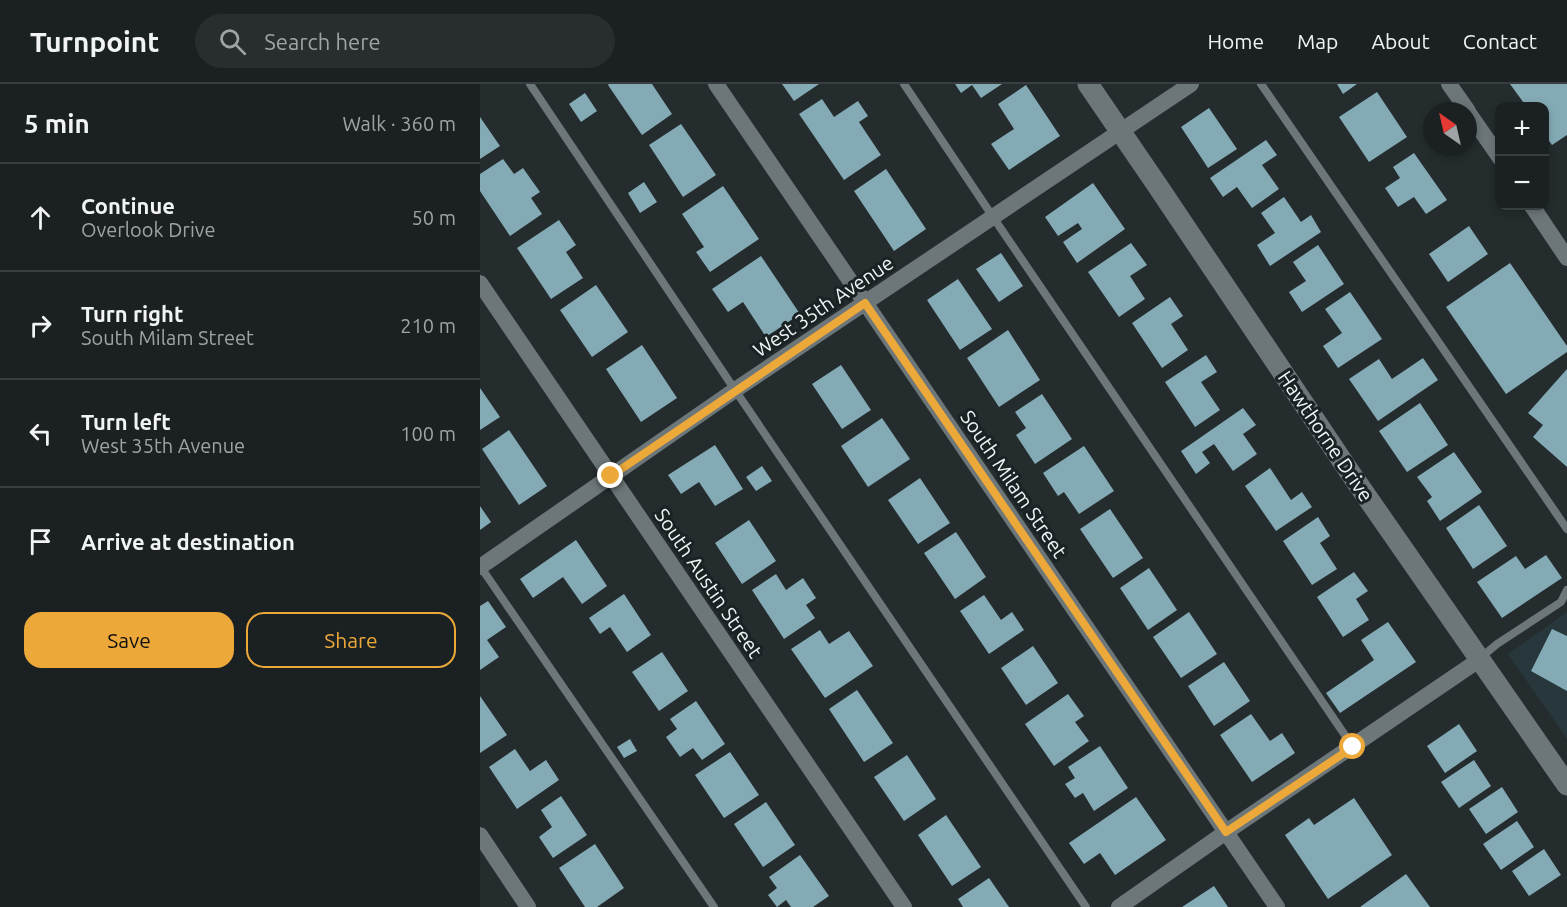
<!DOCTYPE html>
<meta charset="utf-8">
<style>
:root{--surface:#1b2122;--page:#282e2f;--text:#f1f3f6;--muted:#a0a3a5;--line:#393e40;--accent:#eca93a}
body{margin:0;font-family:Ubuntu,sans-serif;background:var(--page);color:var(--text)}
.controls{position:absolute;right:18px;top:18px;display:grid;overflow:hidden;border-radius:12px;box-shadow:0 3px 9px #0003}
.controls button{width:54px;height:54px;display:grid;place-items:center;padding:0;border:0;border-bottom:2px solid var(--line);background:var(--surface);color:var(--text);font:30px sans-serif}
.compass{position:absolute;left:943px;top:18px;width:54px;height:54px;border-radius:50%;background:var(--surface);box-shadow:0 3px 9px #0003;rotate:326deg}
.stop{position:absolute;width:18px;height:18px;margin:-14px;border:4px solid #eca93a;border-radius:50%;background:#fff}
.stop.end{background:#eca93a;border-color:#fff;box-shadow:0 2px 6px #0008}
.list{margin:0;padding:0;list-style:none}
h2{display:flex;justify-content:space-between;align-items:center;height:78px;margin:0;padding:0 24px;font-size:26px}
h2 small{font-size:20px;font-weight:400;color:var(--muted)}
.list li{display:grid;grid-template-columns:39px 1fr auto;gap:18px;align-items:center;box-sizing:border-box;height:108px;padding:0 24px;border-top:2px solid var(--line)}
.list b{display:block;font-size:22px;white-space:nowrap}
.list p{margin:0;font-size:20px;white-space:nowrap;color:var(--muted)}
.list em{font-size:20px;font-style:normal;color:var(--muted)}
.actions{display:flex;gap:12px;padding:18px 24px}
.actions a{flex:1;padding:14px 0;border:2px solid var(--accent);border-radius:18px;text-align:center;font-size:21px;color:var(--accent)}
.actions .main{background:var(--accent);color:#111}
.icon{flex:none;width:33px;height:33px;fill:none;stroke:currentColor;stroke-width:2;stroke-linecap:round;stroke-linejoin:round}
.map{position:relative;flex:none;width:1087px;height:823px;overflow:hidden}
header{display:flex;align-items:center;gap:36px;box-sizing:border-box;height:84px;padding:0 30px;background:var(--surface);border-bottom:2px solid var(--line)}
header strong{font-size:28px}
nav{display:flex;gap:33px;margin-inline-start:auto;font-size:21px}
.search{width:420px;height:54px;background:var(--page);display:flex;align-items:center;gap:15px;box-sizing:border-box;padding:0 21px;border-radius:33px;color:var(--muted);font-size:22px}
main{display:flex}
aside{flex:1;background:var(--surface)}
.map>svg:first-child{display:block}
.built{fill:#27373b}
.building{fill:#84abb5}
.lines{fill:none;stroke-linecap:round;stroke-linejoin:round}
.service{stroke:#6d7779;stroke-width:8}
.minor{stroke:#6d7779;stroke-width:16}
.tertiary{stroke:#6d7779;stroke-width:21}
.route{stroke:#eca93a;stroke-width:8}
.labels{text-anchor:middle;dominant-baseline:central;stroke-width:6;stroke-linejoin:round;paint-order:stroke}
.street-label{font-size:20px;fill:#f0f5f7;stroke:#1a2224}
</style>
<header>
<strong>Turnpoint</strong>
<div class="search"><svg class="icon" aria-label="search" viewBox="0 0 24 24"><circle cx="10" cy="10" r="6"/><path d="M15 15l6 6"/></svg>Search here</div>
<nav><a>Home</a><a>Map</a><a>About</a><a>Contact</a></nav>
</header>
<main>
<aside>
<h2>5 min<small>Walk · 360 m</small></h2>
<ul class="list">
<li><svg class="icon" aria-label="ahead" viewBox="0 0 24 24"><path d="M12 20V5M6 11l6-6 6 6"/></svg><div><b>Continue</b><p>Overlook Drive</p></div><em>50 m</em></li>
<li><svg class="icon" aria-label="right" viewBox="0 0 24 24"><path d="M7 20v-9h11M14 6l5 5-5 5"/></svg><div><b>Turn right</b><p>South Milam Street</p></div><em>210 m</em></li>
<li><svg class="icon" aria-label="left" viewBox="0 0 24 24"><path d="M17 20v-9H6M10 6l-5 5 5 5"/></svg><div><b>Turn left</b><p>West 35th Avenue</p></div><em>100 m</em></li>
<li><svg class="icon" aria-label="arrive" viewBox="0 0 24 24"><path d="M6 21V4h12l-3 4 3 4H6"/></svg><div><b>Arrive at destination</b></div></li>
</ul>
<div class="actions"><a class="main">Save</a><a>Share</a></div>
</aside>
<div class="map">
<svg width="1087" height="823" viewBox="0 0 1087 823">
<rect width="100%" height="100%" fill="#242c2e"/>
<path class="built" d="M1087 528V655L1028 570Z"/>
<path class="building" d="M129 0H172L192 30 162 51 128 1Z
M302 0H339L314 17Z
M475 0H522L501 14 492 1 481 9Z
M857 0H877L863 10Z
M1030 0H1087V51L1072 61 1064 50V22H1046Z
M546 1 580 52 529 86 511 60 534 45 518 20Z
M897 8 927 53 889 78 859 33Z
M105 9 117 27 101 38 89 20Z
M342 15 354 33 378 17 388 32 379 38 401 71 364 96 319 30Z
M729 24 757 65 728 84 701 43Z
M0 33 20 62 0 75Z
M201 40 236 91 203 113 169 61Z
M786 56 797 71 782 81 799 105 772 124 757 103 743 113 730 94Z
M934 69 967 116 946 130 934 113 918 123 905 104 920 94 913 83Z
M23 75 34 90 43 84 60 108 51 114 62 130 30 152 0 107V90Z
M406 85 446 145 414 167 374 107Z
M164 98 177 118 160 129 148 109Z
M613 99 645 145 597 179 583 158 602 145 598 139 578 152 565 133Z
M243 102 279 155 230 188 216 168 224 163 202 130Z
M804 113 821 138 831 131 841 148 790 182 777 161 795 149 781 129Z
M79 136 96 161 86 168 103 194 71 215 37 164Z
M989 142 1008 170 968 198 949 170Z
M651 159 667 181 650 192 665 215 639 233 608 188Z
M838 161 864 200 822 228 809 208 826 197 813 178Z
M521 169 543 202 519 218 496 185Z
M281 172 320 230 286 253 263 218 248 228 232 205Z
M1030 179 1087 262V268L1026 310 966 223Z
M478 195 512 245 480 266 447 216Z
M116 201 148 248 112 273 80 226Z
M870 208 902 255 858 284 843 262 862 249 845 225Z
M690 213 703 232 691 240 708 266 682 284 652 239Z
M528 246 560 296 519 323 487 274Z
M162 261 197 314 161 338 126 285Z
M726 271 737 288 721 298 740 326 715 343 685 298Z
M943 274 958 296 898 337 869 295 899 275 912 295Z
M361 281 391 326 362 345 332 300Z
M1087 285V383L1053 353 1063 341 1048 329Z
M0 304 20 333 0 346Z
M562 310 592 355 555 380 536 351 546 344 535 328Z
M940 319 968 361 927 388 899 347Z
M763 324 776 341 763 350 777 370 753 387 734 360 722 368 730 379 716 390 701 367Z
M402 334 430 375 388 403 361 362Z
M29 346 67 402 39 421 2 365Z
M235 361 263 405 235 422 219 398 201 410 188 391Z
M604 362 634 407 599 430 584 408 578 412 563 389Z
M974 368 1002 408 960 437 947 417 952 413 937 393Z
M282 382 292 397 276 407 266 393Z
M790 384 811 416 822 408 832 423 796 447 765 402Z
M440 394 470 439 438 460 408 416Z
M999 421 1027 462 993 485 966 444Z
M0 422 11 438 0 446Z
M630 425 663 474 633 494 600 445Z
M838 433 850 452 840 459 857 485 832 501 803 457Z
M269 436 296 477 262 500 235 459Z
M476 448 506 493 475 515 444 469Z
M96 456 127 502 102 520 83 493 53 514 40 495Z
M1066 471 1082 494 1022 534 997 498 1036 472 1045 485Z
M669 484 697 526 668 546 640 504Z
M874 488 888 507 876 515 889 536 863 553 837 513Z
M296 490 306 506 323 494 336 514 326 521 335 534 304 555 272 506Z
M144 510 171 551 147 568 130 543 120 550 109 534Z
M504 511 521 536 532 528 544 546 509 570 480 527Z
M8 517 26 543 7 556 19 573 0 586V522Z
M709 528 737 570 701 594 673 553Z
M908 538 936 578 860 629 846 609 894 576 881 556Z
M1072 545 1087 552V607L1051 587Z
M340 546 349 560 369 547 393 582 345 614 311 565Z
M553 562 578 599 546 621 521 584Z
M182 568 208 607 179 627 152 588Z
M744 578 770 617 734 642 708 602Z
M377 606 413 659 384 678 349 625Z
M588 610 604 632 595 638 609 657 574 682 545 640Z
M0 612 27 651 0 669Z
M216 617 245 660 222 676 213 664 200 673 186 653 197 645 190 635Z
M771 630 790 657 802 649 815 669 772 698 740 651Z
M979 640 997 667 965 689 947 662Z
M150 655 157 667 144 674 137 663Z
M620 662 648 704 614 727 603 709 595 714 585 700 595 694 588 683Z
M35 665 50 687 66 676 79 696 37 725 9 683Z
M250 668 279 711 244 734 215 691Z
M427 671 456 715 424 737 394 693Z
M994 676 1011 702 979 724 961 698Z
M1022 703 1038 728 1006 750 989 725Z
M81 712 107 751 73 774 59 753 72 743 61 726Z
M656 713 686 756 635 791 620 769 604 780 589 759Z
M874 714 912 771 848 815 805 751 829 734 834 741Z
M286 718 315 761 283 783 254 740Z
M466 731 501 783 472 802 438 751Z
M1037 737 1054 763 1021 786 1003 760Z
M115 760 144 804 117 823H105L79 784Z
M1064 765 1081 791 1049 812 1032 787Z
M320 771 349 812 333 823H311L306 816 297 823 288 811 297 804 289 793Z
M926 790 950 823H880Z
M509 794 529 823H483L478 815Z
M734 802 748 823H702Z"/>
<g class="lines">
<path class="service" d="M50 0 255 306 606 823
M424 0 513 133 873 663
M781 0 1087 445
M0 482 234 823
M999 575 1017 560 1081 518 1087 506"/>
<path class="minor" d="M236 0 797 823
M969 0 988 27
M988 28 1020 74
M1052 122 1087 174
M0 199 424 823
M0 483 255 306 711 0
M0 751 48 823
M639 823 746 748 999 576"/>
<path class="tertiary" d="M608 0 675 98 871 390 1087 701"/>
</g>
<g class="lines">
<path class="route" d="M131 392 385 219 746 748 873 663"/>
</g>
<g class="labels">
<g class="street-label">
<text transform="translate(343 222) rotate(-34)">West 35th Avenue</text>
<text transform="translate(846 352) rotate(56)">Hawthorne Drive</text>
<text transform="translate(534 400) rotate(56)">South Milam Street</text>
<text transform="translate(229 499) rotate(56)">South Austin Street</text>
</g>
</g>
</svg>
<div class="controls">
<button>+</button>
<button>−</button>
</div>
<svg class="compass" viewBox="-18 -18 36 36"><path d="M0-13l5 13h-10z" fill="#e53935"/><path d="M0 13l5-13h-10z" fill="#a0a3a5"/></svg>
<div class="stop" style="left:873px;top:663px"></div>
<div class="stop end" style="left:131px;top:392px"></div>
</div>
</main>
